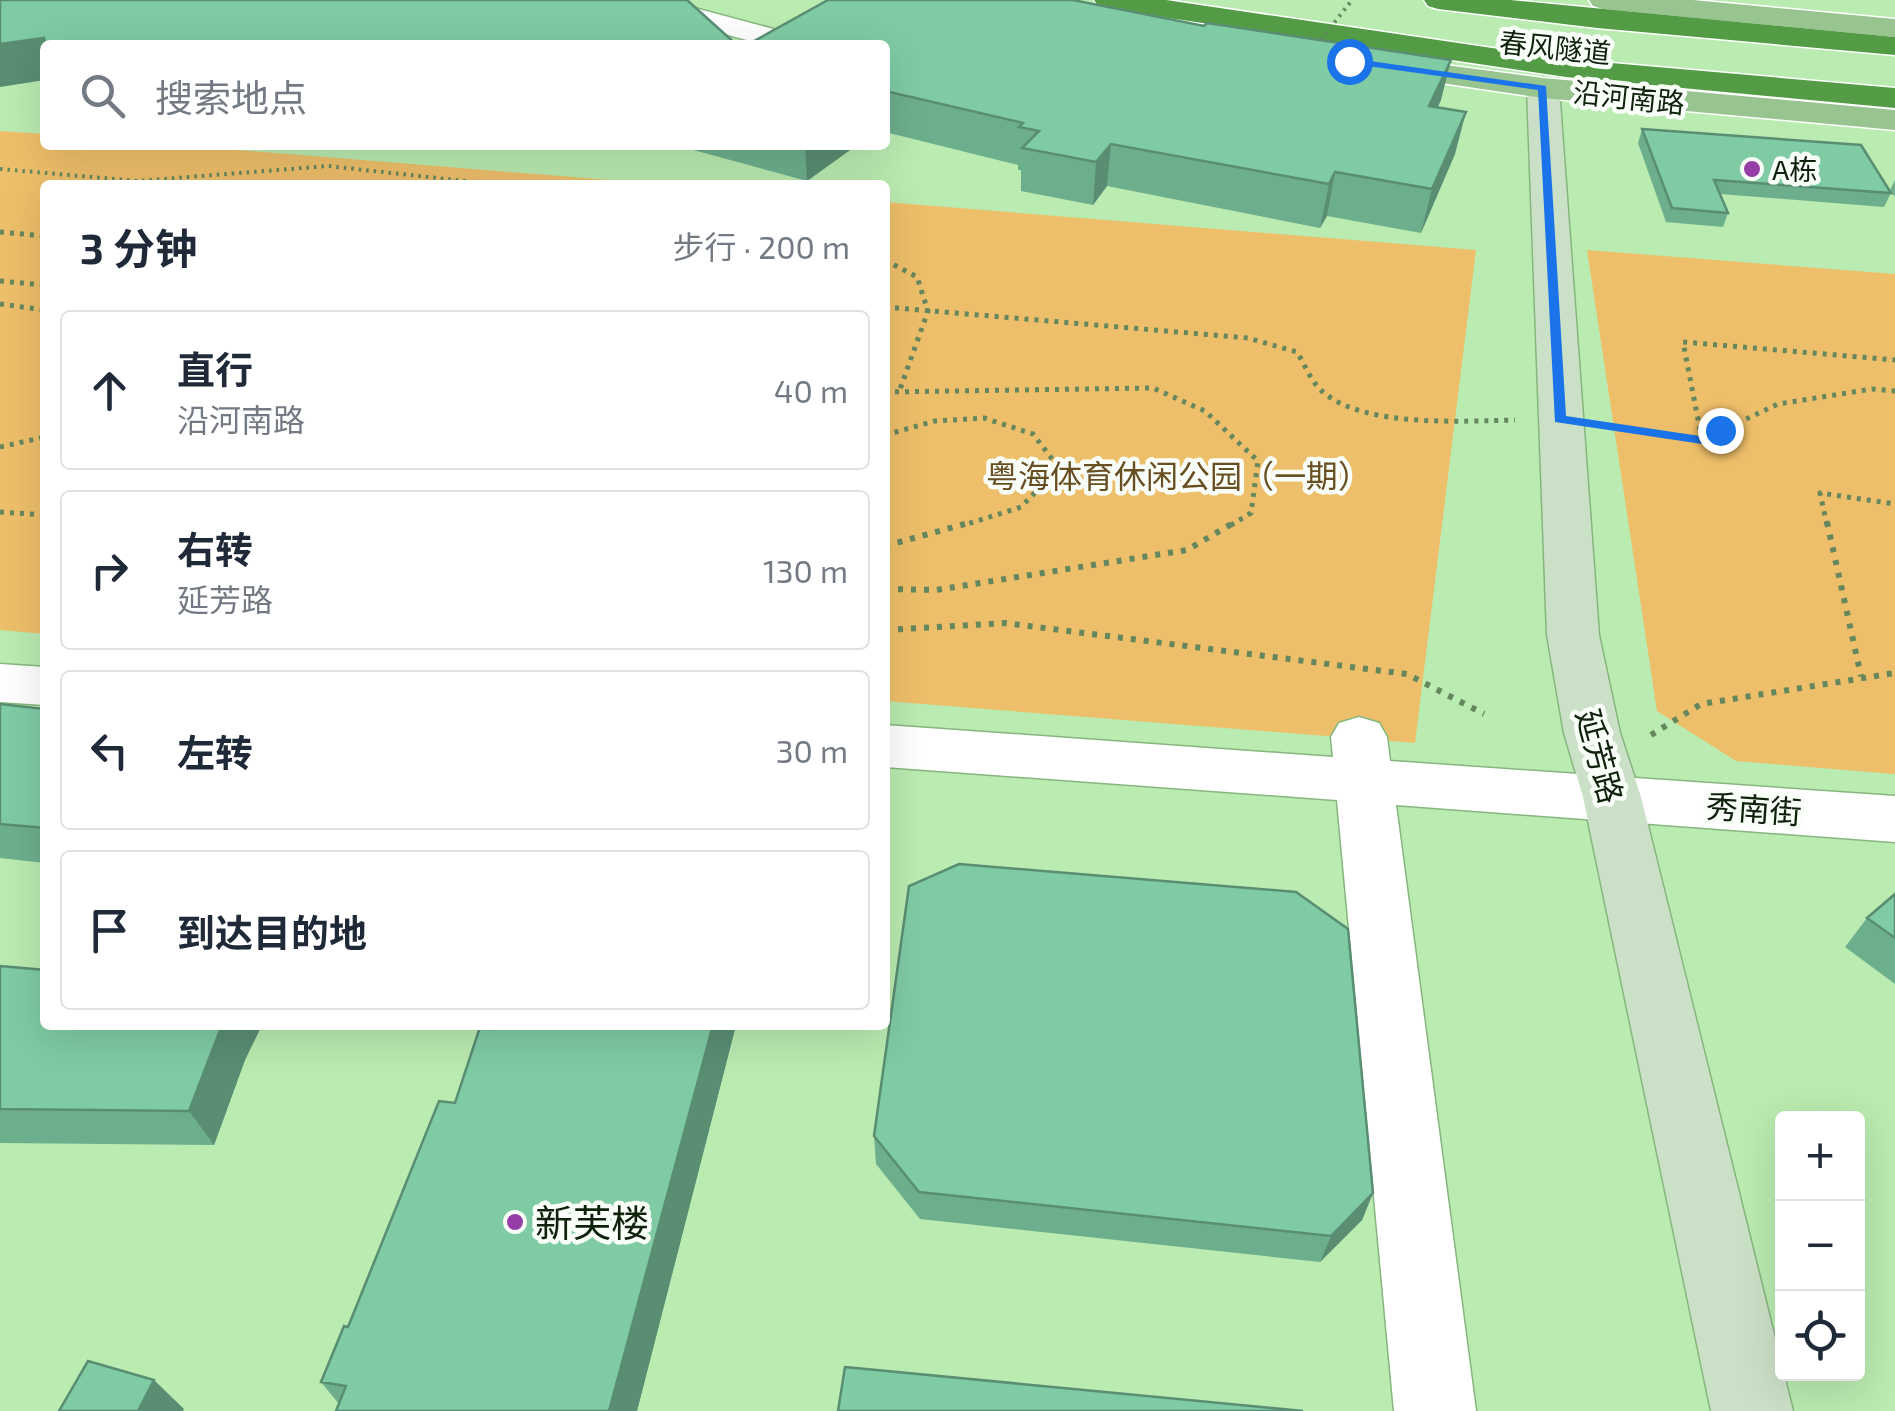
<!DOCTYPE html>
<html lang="zh">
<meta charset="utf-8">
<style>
:root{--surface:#fff;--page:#f2f2f3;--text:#1f2937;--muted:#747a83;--line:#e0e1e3}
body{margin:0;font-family:"Exo 2","Noto Sans SC",sans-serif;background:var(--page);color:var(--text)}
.controls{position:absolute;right:30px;bottom:30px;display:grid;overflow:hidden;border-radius:10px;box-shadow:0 10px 40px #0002}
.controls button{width:90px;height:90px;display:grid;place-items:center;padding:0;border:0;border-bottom:2px solid var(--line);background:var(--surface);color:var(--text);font:50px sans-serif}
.stop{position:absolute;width:30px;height:30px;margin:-22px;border:8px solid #1a73e8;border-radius:50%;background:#fff}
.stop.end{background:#1a73e8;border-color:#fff;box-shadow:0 2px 10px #0008}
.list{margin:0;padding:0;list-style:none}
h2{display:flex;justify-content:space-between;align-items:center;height:130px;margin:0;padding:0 40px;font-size:42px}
h2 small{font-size:32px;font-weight:400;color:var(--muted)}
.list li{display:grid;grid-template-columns:65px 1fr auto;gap:30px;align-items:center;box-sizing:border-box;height:160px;margin:0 20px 20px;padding:0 20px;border:2px solid var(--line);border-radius:10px}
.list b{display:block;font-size:38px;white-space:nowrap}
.list p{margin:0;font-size:32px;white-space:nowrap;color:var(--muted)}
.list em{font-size:32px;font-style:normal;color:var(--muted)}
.icon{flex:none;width:55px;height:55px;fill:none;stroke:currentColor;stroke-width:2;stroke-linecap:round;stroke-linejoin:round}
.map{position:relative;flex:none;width:1895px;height:1411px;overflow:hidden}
.search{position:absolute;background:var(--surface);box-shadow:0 10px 40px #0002;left:40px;top:40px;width:850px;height:110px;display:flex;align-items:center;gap:25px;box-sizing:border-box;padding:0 35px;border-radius:10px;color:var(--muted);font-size:38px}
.panel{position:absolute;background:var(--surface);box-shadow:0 10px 40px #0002;left:40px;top:180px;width:850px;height:850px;border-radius:10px}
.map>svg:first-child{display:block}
.green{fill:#eebf6a}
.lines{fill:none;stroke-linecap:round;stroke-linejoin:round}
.street-casing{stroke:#86b67e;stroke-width:3}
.secondary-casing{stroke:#86b67e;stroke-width:3}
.primary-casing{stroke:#fff;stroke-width:3}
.highway-casing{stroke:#fff;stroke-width:3}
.path-far2{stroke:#65875e;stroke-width:4;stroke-dasharray:2.5 5;stroke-linecap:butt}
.path-far1{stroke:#65875e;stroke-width:5;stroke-dasharray:4 6;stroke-linecap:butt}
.path{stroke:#65875e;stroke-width:6;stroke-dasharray:5 8;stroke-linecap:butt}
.street{fill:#fff;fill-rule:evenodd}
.secondary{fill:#cbe1c7;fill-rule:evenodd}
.primary{fill:#98c48f;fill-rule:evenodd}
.highway{fill:#539c45;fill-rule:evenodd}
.path-bridge{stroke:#65875e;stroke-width:4;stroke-dasharray:2.5 5;stroke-linecap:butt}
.wall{fill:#6daf8d}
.shaded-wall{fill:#598e73}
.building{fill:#7fcba4;stroke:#598e73;stroke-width:2.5}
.route{fill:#1a73e8}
.poi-dot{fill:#963da8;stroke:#f9fef8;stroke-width:4}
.labels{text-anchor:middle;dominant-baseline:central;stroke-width:9;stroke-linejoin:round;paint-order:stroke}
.far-street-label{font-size:28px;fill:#0f220c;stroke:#f9fef8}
.far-poi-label{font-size:28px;fill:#0f220c;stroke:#f9fef8;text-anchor:start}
.park-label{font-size:32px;fill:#684f21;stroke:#f9fef8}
.street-label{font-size:32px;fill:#0f220c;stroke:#f9fef8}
.near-poi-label{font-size:38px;fill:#0f220c;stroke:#f9fef8;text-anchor:start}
</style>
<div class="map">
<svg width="1895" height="1411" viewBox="0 0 1895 1411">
<rect width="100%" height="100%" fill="#baebb0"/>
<path class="green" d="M0 131 45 134V145H176L672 185H45V634L0 630Z
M885 202 1476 250 1415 743 885 701Z
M1587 250 1895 274V774L1736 761 1657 711Z"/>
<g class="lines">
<defs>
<path id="street" d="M618 0H665L781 31 846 0H883L879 6 799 45H765L622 6Z
M0 664 45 667V705L0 702Z
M1359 717 1379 723 1387 737 1390 761 1895 796V842L1396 805 1476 1411H1394L1337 800 885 767V725L1333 757 1331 737 1339 723Z"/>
<path id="secondary" d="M1543 78 1554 81 1559 88 1599 635 1620 733 1641 797 1793 1411H1711L1583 797 1564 733 1547 635 1527 88 1532 81Z"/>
<path id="primary" d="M1589 0H1693L1895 19V37L1603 9 1593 6Z
M1371 55 1543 78 1895 110V130L1543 98 1360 71 1356 64 1360 57Z"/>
<path id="highway" d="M1094 0H1166L1566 59 1895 88V108L1566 77 1108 9 1098 6Z
M1424 0H1510L1895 37V55L1597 28 1438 9 1428 6Z"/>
</defs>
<use href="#street" class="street-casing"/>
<use href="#secondary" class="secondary-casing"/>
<use href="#primary" class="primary-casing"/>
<use href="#highway" class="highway-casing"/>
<path class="path-far2" d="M0 169 138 181 328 166 501 185"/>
<path class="path-far1" d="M0 232 45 236
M885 260 917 277 928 311 899 392
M0 281 45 285
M0 304 45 310
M885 307 1248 338 1297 352C1305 365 1311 382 1323 392 1365 428 1462 421 1515 420
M885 392 1153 388 1205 411 1258 461 1251 513 1231 525
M1612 426 1702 440 1778 404 1872 389 1895 391
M885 435 935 421 984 418 1033 434 1059 468 1021 507 964 525
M1702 440 1683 342 1895 360
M0 447 45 437
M0 512 45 515
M1827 525 1820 493 1895 504"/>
<path class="path" d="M1827 522 1861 676
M885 546 972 522
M885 589 936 590 1187 550 1235 522
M885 630 1005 623 1407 674 1484 714
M1651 735 1701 704 1895 673"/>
<use href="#street" class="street"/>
<use href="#secondary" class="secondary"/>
<use href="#primary" class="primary"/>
<use href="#highway" class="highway"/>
<path class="path-bridge" d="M1316 46 1352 0"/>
</g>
<path class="wall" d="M885 45 1441 100 1437 108 1455 154 1421 233 1327 216 1320 228 1107 186 1093 205 1021 191V170H1018V165L885 132Z
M1642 129 1891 193 1884 207 1720 194 1728 213 1723 227 1666 222 1638 143Z
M675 145H857L807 181Z
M1895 180V197L1890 190Z
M0 704 45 709V863L0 858Z
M1895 894V984L1845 947 1867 918Z
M0 966 45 1025H262L245 1060 214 1145 0 1143Z
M497 1025H736L637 1411H336L339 1404 321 1382 455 1103Z
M874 1136 1373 1193 1362 1220 1320 1262 920 1219 876 1164Z"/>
<path class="shaded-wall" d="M44 38 47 45H45V80L0 87V44Z
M1451 60 1441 100 1419 148 1429 106Z
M1466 112 1455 154 1421 233 1432 189Z
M1111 144 1107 186 1093 205 1096 162Z
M805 145H857L807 181Z
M1335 172 1327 216 1320 228 1329 184Z
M222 1025H262L245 1060 214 1145 189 1111Z
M713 1025H736L637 1411H609Z
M1373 1193 1362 1220 1320 1262 1331 1236Z
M154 1380 184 1409 183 1411H138Z"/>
<path class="building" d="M0 0H687L737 45H46L44 38 0 44Z
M828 0H1073L1204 26 1207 23 1451 60 1429 106 1466 112 1432 189 1335 172 1329 184 1111 144 1096 162 1022 148 1039 131 1019 127 1023 123 885 91V45H747Z
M1642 129 1861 145 1891 193 1714 180 1728 213 1672 208Z
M0 704 45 709V828L0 824Z
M959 864 1296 892 1348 929 1373 1193 1331 1236 919 1192 874 1136 909 886Z
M1895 894V938L1867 918Z
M0 966 45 970V1025H222L189 1111 0 1109Z
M497 1025H713L609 1411H336L346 1386 321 1382 344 1326 348 1327 439 1101 455 1103 480 1027 495 1029Z
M88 1361 154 1380 138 1411H59Z
M845 1367 1303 1411H838Z"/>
<path class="route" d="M1349 58 1546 86 1566 416 1700 436 1720 426 1725 427V432L1702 444 1555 422 1538 90 1346 63Z"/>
<g class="poi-dot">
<circle cx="1752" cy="169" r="10"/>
<circle cx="515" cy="1222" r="10"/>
</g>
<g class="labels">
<g class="far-street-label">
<text transform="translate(1555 47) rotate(6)">春风隧道</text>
<text transform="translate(1629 97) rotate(6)">沿河南路</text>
</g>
<g class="far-poi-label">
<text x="1772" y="169">A栋</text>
</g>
<g class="park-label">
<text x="1178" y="475">粤海体育休闲公园（一期）</text>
</g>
<g class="street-label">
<text transform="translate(1601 756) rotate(75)">延芳路</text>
<text transform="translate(1754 808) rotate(4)">秀南街</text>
</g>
<g class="near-poi-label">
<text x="535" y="1222">新芙楼</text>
</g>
</g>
</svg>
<div class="controls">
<button>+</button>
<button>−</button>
<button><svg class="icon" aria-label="locate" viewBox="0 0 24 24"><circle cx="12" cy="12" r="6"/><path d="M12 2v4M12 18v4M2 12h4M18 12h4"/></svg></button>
</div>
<div class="stop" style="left:1349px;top:61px"></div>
<div class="stop end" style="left:1720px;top:430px"></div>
<div class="search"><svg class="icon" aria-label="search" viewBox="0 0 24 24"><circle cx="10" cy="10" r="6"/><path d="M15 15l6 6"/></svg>搜索地点</div>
<section class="panel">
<h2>3 分钟<small>步行 · 200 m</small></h2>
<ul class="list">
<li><svg class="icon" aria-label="ahead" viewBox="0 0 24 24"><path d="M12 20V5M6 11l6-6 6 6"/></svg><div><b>直行</b><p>沿河南路</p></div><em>40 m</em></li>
<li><svg class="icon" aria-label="right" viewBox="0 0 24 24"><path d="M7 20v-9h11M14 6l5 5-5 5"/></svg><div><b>右转</b><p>延芳路</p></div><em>130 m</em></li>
<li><svg class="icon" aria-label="left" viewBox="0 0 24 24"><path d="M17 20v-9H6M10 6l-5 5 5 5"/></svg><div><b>左转</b></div><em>30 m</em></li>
<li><svg class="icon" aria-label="arrive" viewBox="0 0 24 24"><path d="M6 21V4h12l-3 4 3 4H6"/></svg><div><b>到达目的地</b></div></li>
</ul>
</section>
</div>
